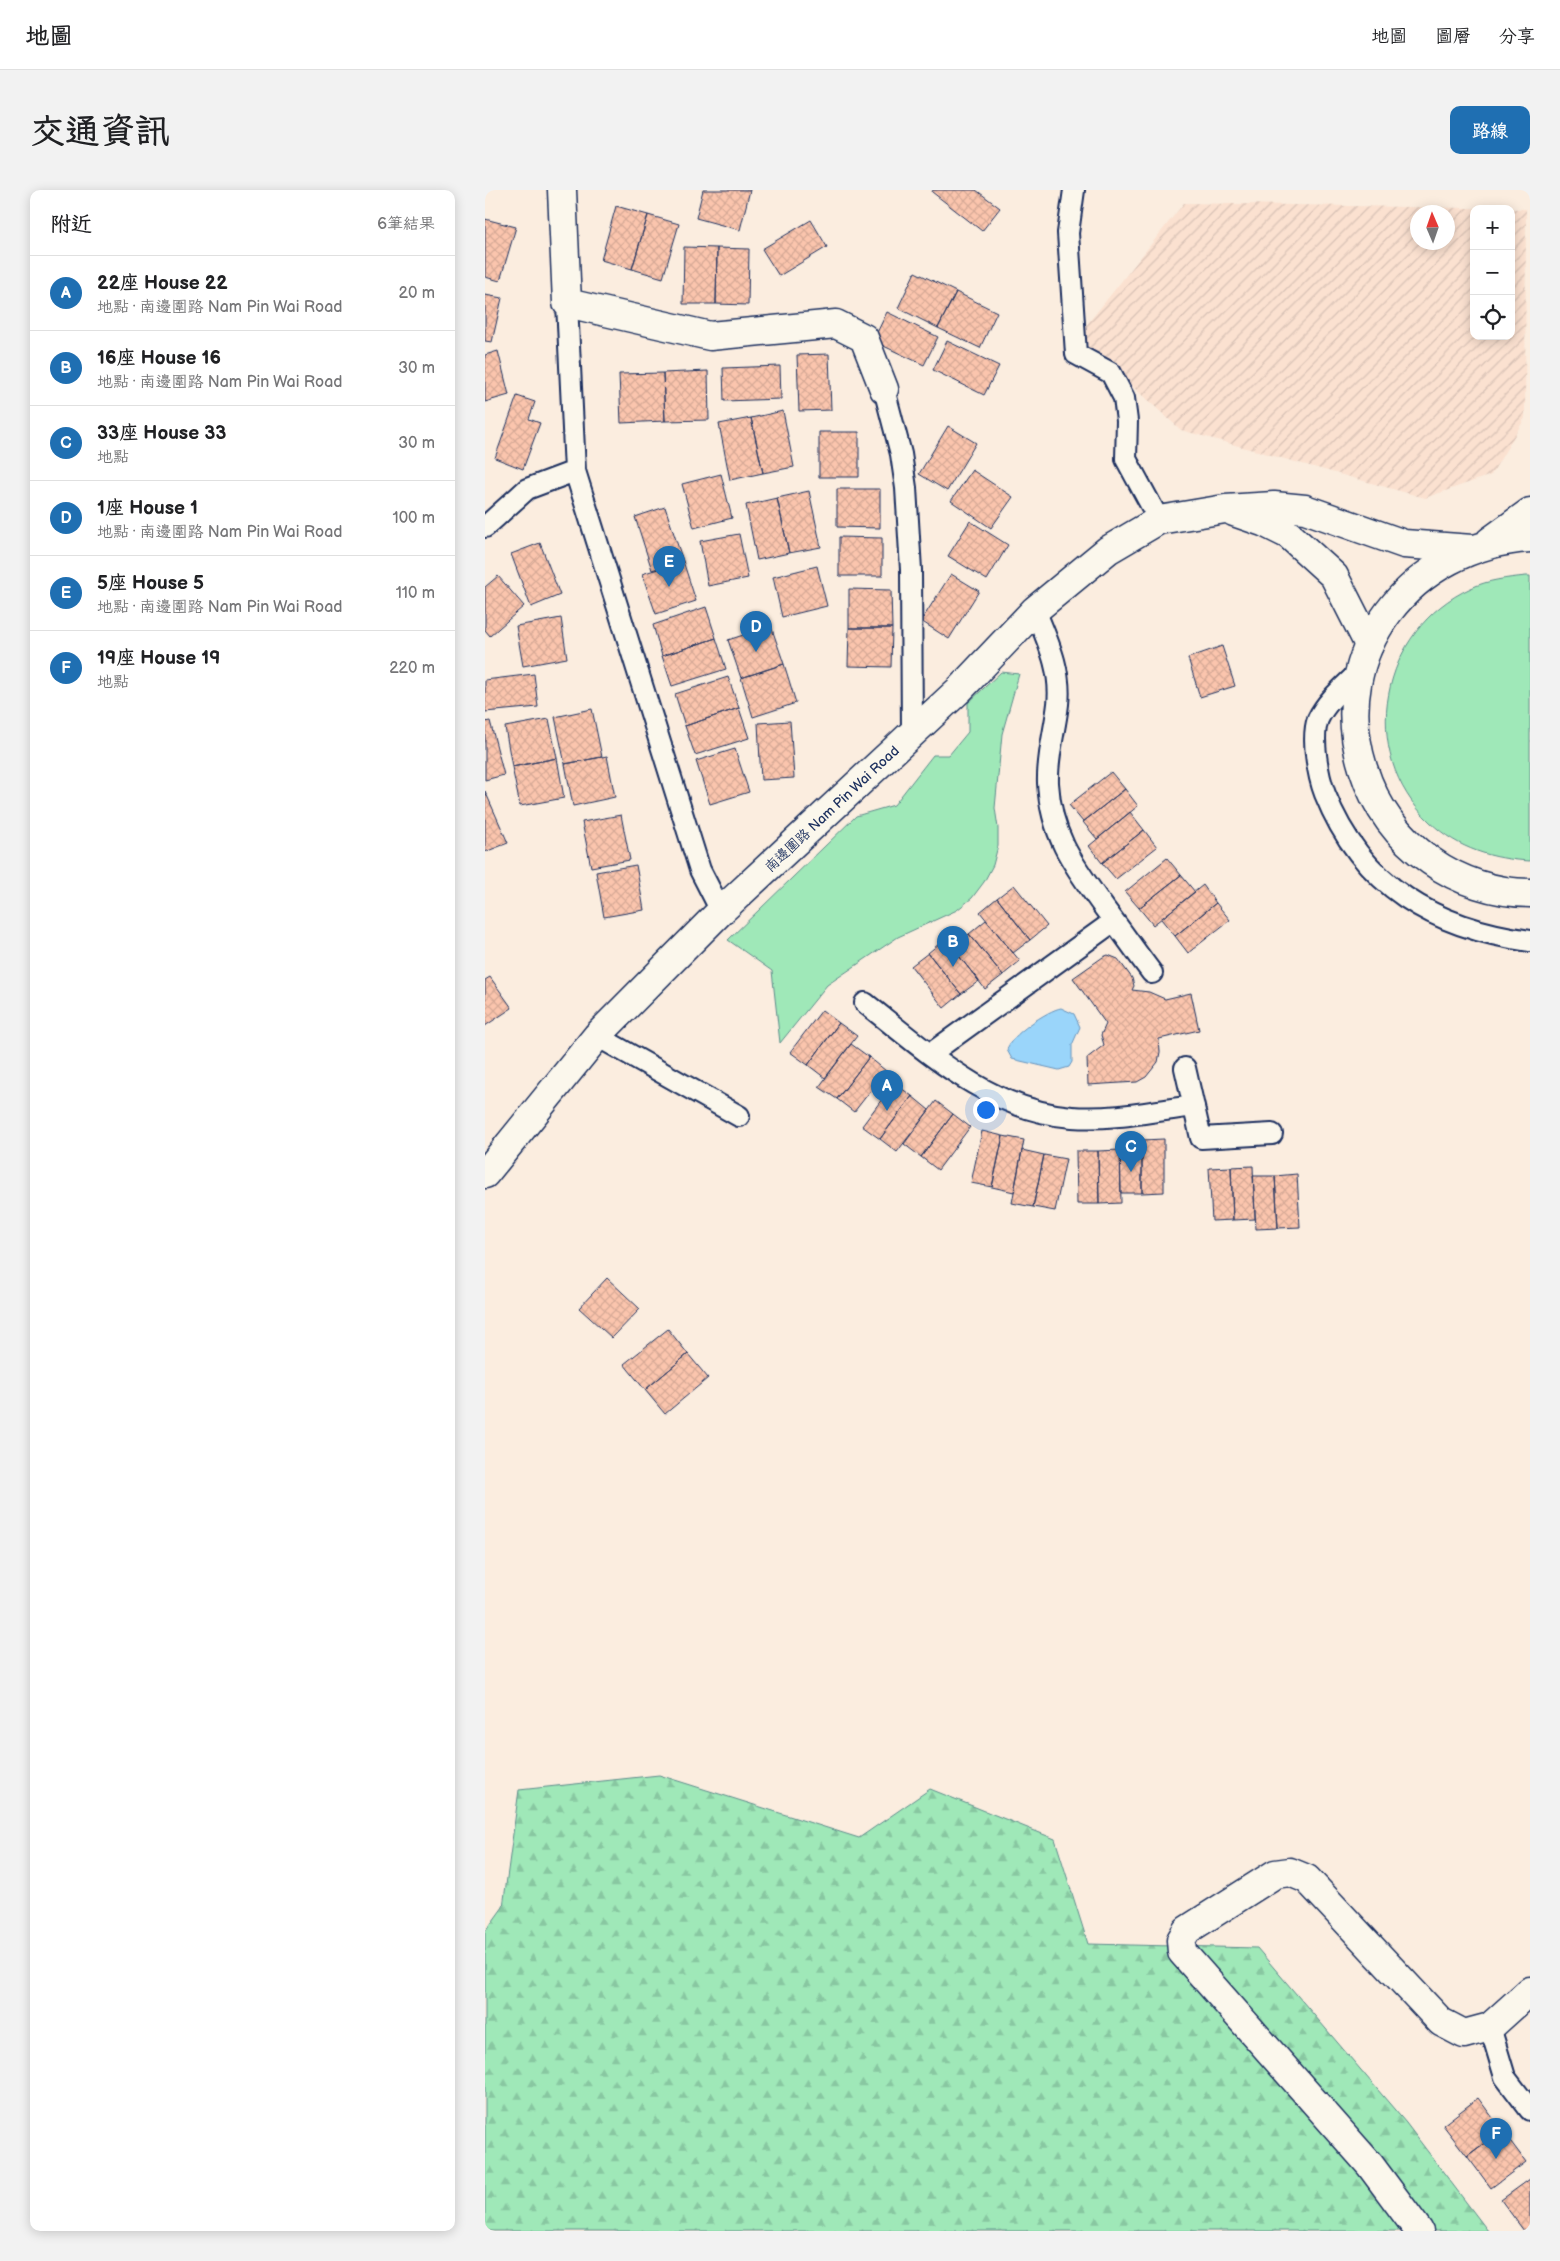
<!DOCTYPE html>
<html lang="zh-TW">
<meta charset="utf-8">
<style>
:root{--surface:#fff;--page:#f2f2f2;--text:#202124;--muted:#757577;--line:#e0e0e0;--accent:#1f6fb2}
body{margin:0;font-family:"Balsamiq Sans","LXGW WenKai TC",sans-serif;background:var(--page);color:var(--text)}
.controls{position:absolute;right:15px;top:15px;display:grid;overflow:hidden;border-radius:10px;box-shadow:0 2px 12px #0003}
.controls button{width:45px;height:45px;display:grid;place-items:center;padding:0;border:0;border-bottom:1px solid var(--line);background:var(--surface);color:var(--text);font:25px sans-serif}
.compass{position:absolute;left:925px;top:15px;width:45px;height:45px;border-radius:50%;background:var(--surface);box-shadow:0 2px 12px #0003;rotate:358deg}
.you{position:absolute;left:500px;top:919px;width:18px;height:18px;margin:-12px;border:4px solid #fff;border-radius:50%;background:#1a73e8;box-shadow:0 0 0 8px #1a73e833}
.badge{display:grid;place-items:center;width:32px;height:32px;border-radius:50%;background:var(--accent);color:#fff;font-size:16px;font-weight:700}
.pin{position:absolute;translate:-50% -41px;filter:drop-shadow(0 1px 2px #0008)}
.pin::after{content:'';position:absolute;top:26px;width:18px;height:15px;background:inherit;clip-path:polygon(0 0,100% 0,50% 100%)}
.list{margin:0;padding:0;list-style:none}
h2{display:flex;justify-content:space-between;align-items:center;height:65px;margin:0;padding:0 20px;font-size:21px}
h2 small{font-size:16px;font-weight:400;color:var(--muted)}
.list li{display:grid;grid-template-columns:32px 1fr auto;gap:15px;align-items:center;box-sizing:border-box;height:75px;padding:0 20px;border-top:1px solid var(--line)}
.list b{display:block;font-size:19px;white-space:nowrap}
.list p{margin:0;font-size:16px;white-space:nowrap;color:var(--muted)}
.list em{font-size:16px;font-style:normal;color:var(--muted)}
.icon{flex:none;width:28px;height:28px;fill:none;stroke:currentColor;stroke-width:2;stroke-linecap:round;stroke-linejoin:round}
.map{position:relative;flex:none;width:1045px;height:2041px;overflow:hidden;border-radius:10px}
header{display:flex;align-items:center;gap:30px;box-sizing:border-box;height:70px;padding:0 25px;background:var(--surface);border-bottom:1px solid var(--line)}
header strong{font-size:24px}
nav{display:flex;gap:28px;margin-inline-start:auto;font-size:18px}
.intro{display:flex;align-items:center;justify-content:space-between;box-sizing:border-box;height:120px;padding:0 30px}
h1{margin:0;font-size:35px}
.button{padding:12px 22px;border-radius:10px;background:var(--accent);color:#fff;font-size:18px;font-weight:700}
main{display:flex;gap:30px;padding:0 30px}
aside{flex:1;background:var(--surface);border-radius:10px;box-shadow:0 2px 12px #0003}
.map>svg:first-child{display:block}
.industrial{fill:url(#industrial-furrows);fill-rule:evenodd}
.grass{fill:#9fe8b8;stroke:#5d8c8b}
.forest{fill:url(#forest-firs);stroke:#5d8c8b}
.water{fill:#9ad5fa;stroke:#6793bc}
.building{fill:url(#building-cross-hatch);stroke:#1b2f5e}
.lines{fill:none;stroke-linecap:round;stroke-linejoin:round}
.lane-casing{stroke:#1b2f5e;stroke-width:24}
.street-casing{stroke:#1b2f5e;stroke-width:31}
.secondary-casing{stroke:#1b2f5e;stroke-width:31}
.lane{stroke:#fbf7ec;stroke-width:20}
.street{stroke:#fbf7ec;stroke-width:28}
.secondary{stroke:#fbf7ec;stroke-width:28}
.labels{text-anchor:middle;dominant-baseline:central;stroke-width:4.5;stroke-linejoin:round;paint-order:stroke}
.street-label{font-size:14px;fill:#1b2f5e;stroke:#fbf7ec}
</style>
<header>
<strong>地圖</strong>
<nav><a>地圖</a><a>圖層</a><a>分享</a></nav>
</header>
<div class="intro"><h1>交通資訊</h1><a class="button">路線</a></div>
<main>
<aside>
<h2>附近<small>6筆結果</small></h2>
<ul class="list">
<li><span class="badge">A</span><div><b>22座 House 22</b><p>地點 · 南邊圍路 Nam Pin Wai Road</p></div><em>20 m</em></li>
<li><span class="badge">B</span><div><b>16座 House 16</b><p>地點 · 南邊圍路 Nam Pin Wai Road</p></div><em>30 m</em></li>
<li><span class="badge">C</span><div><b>33座 House 33</b><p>地點</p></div><em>30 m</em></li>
<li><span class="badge">D</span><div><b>1座 House 1</b><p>地點 · 南邊圍路 Nam Pin Wai Road</p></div><em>100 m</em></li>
<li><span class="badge">E</span><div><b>5座 House 5</b><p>地點 · 南邊圍路 Nam Pin Wai Road</p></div><em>110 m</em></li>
<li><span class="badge">F</span><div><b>19座 House 19</b><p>地點</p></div><em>220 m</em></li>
</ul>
</aside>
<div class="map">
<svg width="1045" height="2041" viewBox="0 0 1045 2041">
<defs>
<pattern id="industrial-furrows" width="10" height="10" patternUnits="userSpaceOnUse" patternTransform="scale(1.25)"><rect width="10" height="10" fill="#fbe1d0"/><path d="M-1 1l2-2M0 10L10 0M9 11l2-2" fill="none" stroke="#d7c1b5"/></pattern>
<pattern id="forest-firs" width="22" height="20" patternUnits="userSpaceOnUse" patternTransform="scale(1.25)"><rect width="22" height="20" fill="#9fe8b8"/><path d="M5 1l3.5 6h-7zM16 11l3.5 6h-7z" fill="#88c7a1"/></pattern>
<pattern id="building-cross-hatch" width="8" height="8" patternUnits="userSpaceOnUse" patternTransform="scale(1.25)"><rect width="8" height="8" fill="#fbc5ad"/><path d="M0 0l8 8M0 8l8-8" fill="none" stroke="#d7aa97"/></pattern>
</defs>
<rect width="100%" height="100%" fill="#fbeddf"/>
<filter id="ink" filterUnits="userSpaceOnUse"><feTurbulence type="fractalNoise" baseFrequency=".02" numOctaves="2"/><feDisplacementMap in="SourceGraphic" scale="10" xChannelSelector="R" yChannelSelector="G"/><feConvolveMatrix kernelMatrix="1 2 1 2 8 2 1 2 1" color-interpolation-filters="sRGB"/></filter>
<g filter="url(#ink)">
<path class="industrial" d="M699 13 1041 19 1040 228 1006 285 940 308 696 240 592 147ZM989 19H1026V146H989ZM932 22H962V52H932Z"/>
<path class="grass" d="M1041 386H1045V671C1008 669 973 659 945 632 871 563 895 439 986 398 1003 390 1022 388 1041 386Z
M516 482 534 484 517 544 510 618 513 638V656L508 675 499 692 487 708 472 720 413 747 342 795 295 853 287 781 243 750 371 626 409 615 448 565H464L483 542V513Z"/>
<path class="forest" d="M174 1585 374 1648 445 1599 570 1649 603 1754 772 1758 921 1933 1003 2041H0V1742L18 1717 34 1600Z"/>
<path class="water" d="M576 818 589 824 595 837 587 855V872L584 877 574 880 527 869 522 860C524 846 563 820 576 818Z"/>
<path class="building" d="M218 0H265L255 40 211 28Z
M448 0H491L515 18 497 41 447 2Z
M131 16 163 25 147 79 116 70Z
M163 25 194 34 178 88 147 79Z
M0 29 31 37 15 91 0 87Z
M326 30 342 57 294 86 277 59Z
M199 57 232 58 231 114H198Z
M232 58 264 59 263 115 231 114Z
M430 82 471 102 453 138 413 118Z
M471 102 512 122 495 158 453 138Z
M0 105 17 108 7 152 0 151Z
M402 122 453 147 439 175 388 151Z
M462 151 514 176 499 205 448 180Z
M13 161 24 205 0 212V165Z
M344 164 346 220 314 221 312 165Z
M295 176 296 209 239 211 238 178Z
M223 181 224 230 180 231 178 183Z
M178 183 180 231 136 233 134 184Z
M32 206 50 212 44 229 55 233 38 279 10 268Z
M298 221 309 277 278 283 266 228Z
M266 228 278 283 245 290 234 234Z
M463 236 491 253 462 301 434 284Z
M334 242H374V287H334Z
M487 280 528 307 506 338 466 311Z
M236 284 247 328 209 338 197 294Z
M352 299H395V338L352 337Z
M324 301 336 357 304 363 292 308Z
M292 308 304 363 272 370 261 315Z
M180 317 198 371 167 380 150 327Z
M485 331 523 355 502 390 463 366Z
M254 344 263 388 223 396 215 351Z
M354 347 397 348V386H354Z
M55 353 75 405 46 417 26 364Z
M198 371 211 411 171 424 157 384Z
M332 376 342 416 297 427 288 387Z
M466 384 494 401 464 449 436 431Z
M13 386 39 416 5 446 0 440V397Z
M364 399 406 400 407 438H364Z
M221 417 231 448 177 466 168 435Z
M76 428 82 468 38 476 31 436Z
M286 436 299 474 256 488 243 450Z
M364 438H407L406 477 363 476Z
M231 448 241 479 187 496 177 466Z
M737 456 750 496 715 507 703 468Z
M299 474 311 513 268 527 256 488Z
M49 484 53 517 0 522V490Z
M243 487 254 518 200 536 190 504Z
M254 518 264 548 210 565 200 536Z
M107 519 117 567 80 574 70 527Z
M64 529 72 568 27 577 20 537Z
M5 531 19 585 0 590V532Z
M305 531 309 588 276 590 273 533Z
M250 559 264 602 225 614 211 571Z
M122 566 130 607 88 616 80 574Z
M72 568 79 608 35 616 27 577Z
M626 582 640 599 598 632 584 615Z
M640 599 653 616 612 649 598 632Z
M0 601 23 653 0 662Z
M645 622 659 640 617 673 604 656Z
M136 625 145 670 106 677 97 632Z
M659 640 672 657 631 689 617 673Z
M682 668 696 685 654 718 640 702Z
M151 675 159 720 119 727 111 682Z
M696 685 710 702 668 735 654 718Z
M529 695 562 736 545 750 512 708Z
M718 695 731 713 690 746 676 729Z
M512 708 545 750 528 763 495 722Z
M731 713 745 730 703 763 690 746Z
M501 730 535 771 518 785 484 744Z
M484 744 518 785 500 799 467 757Z
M460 749 494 791 476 804 443 763Z
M443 763 476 804 459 818 426 776Z
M623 765 633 769 647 788 649 796 647 800 664 802 680 809 706 803 714 840 674 849 675 862 673 872 661 887 652 892 603 895 602 868 619 855 616 845 621 834 588 788 618 767Z
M5 787 27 818 0 836V790Z
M337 820 354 833 323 875 305 862Z
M354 833 372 846 340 888 323 875Z
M366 854 384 867 352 909 334 897Z
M384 867 401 881 369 922 352 909Z
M409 893 427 906 395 949 377 936Z
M427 906 444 920 412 962 395 949Z
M451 911 468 924 436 967 419 954Z
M468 924 485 937 453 980 436 967Z
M497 941 518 946 507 997 486 993Z
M518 946 539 950 529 1002 507 997Z
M679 949V1002L657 1003V950Z
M635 950H657V1003H636Z
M537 960 559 965 548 1017 527 1013Z
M635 960 636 1013 614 1014 613 961Z
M591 961H613L614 1014H592Z
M559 965 581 969 570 1021 548 1017Z
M768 976 770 1029 748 1030 746 977Z
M746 977 748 1030 727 1031 724 978Z
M812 984 815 1037 793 1038 790 986Z
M768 986H790L793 1038 771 1039Z
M122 1088 155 1119 127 1148 94 1118Z
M183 1139 203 1164 160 1200 139 1174Z
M203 1164 223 1188 180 1224 160 1200Z
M993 1908 1017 1940 982 1966 958 1935Z
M1017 1940 1041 1972 1006 1998 982 1966Z
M1045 1989V2039L1039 2041 1016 2010Z"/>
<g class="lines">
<defs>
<path id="lane" d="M589 0 583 43 591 164 626 183 639 208 642 231 641 269 674 330
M82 113 90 281 215 680 236 721
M399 199 416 264 421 298 426 380 427 544
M0 337 42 299 90 281
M550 420C562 450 577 480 573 514 570 541 562 565 563 593 566 647 590 677 620 719 636 740 651 762 667 783
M875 481C861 495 842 510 833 529 826 548 833 586 840 604 877 697 950 738 1045 751
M380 813C441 861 505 921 587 927 628 930 669 921 709 916
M112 846 254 926
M445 864 629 731
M700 878 716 948 787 944
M1005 1837 1020 1887 1045 1920"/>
<path id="street" d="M77 0 82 113 225 146 351 134 379 148 399 199
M749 322 778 332 804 345 849 386 884 455
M0 984 112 846 236 721 474 500 550 420 623 360 674 330 740 319 789 316 820 319 919 354 987 359
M934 2041 885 1975 697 1762 696 1750 702 1740 790 1684 805 1682 822 1689 956 1832 979 1844 1005 1837 1045 1801"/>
<path id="secondary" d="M1045 348C928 355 841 461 878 578 890 616 913 648 946 671 974 691 1010 703 1045 703
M1005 351 1045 322"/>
</defs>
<use href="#lane" class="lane-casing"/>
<use href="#street" class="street-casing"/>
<use href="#secondary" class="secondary-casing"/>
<use href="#lane" class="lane"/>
<use href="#street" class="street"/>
<use href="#secondary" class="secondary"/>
</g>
</g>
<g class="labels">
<g class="street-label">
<text transform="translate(347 619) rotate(-43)">南邊圍路 Nam Pin Wai Road</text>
</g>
</g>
</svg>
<div class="controls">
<button>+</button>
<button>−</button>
<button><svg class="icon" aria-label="locate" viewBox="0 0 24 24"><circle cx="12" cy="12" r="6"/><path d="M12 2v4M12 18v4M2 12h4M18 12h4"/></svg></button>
</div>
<svg class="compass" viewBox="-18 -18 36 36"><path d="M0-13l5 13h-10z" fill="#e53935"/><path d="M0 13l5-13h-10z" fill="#757577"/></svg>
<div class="you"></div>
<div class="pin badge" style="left:402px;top:921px">A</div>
<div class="pin badge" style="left:468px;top:777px">B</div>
<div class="pin badge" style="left:646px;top:982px">C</div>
<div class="pin badge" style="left:271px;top:462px">D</div>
<div class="pin badge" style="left:184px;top:397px">E</div>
<div class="pin badge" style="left:1011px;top:1969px">F</div>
</div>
</main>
